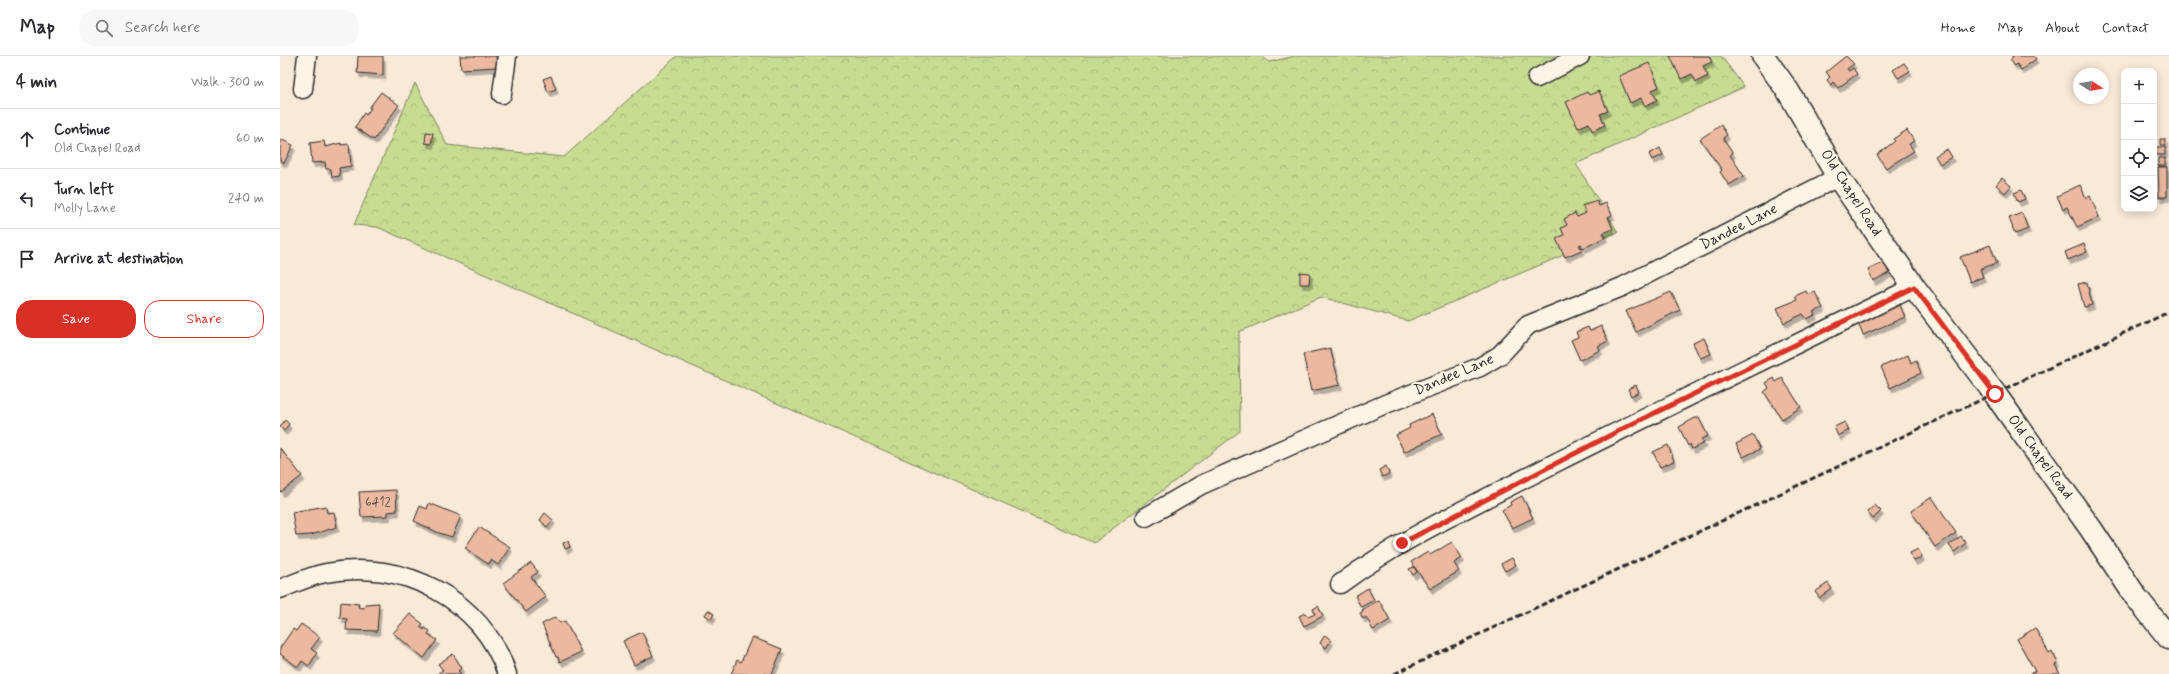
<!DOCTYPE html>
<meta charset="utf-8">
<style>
:root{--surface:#fff;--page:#f7f7f7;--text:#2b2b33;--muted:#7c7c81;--line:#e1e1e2;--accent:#d93025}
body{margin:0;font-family:Mynerve,sans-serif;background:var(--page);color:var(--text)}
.controls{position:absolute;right:12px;top:12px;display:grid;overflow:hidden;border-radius:8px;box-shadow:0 2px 10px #0003}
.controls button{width:36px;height:36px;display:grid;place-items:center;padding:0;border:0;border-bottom:1px solid var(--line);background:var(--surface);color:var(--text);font:20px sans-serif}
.compass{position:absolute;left:1793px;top:12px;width:36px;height:36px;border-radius:50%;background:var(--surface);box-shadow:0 2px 10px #0003;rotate:101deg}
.stop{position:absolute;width:12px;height:12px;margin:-9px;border:3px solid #d93025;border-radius:50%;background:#fff}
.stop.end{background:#d93025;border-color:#fff;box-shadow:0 1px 4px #0008}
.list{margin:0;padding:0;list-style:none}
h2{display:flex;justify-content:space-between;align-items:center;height:52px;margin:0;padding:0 16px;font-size:17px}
h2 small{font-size:13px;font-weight:400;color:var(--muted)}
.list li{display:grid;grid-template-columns:26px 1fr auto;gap:12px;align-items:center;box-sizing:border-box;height:60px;padding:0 16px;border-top:1px solid var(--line)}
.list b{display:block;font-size:15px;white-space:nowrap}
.list p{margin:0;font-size:13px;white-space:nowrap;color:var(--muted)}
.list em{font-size:13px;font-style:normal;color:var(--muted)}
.actions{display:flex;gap:8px;padding:12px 16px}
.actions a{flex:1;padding:9px 0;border:1px solid var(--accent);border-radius:16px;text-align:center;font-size:14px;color:var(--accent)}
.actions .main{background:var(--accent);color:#fff}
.icon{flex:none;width:22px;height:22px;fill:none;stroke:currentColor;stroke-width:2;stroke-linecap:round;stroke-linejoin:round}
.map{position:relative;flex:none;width:1889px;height:618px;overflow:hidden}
header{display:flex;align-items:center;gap:24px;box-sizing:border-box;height:56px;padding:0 20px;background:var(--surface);border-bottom:1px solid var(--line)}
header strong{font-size:19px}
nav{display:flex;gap:22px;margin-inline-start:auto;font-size:14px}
.search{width:280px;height:36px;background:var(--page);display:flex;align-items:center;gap:10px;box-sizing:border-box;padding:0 14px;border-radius:16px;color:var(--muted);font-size:15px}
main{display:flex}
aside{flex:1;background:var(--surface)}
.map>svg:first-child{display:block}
.forest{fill:url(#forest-crowns);stroke:#79845e}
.building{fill:#ecb89f;stroke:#2b2b2b;filter:url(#shadow)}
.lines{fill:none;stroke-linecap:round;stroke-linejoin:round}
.street-casing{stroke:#2b2b2b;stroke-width:21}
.secondary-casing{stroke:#2b2b2b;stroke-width:25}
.street{stroke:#fcf5e5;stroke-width:18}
.secondary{stroke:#fcf5e5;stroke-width:22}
.rail{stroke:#2b2b2b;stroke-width:3;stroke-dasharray:6 3;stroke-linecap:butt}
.route{stroke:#d93025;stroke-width:5}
.labels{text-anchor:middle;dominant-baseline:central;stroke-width:4;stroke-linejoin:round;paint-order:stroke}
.number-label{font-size:13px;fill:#5b4e48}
.street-label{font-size:15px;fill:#2b2b2b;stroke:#fcf5e5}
</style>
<header>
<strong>Map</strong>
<div class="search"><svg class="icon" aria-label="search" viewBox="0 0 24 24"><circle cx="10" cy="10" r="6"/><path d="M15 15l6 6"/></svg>Search here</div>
<nav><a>Home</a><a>Map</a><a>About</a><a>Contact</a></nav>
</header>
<main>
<aside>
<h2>4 min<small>Walk · 300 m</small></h2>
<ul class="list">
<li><svg class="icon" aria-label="ahead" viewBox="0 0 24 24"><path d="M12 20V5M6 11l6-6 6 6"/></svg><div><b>Continue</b><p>Old Chapel Road</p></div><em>60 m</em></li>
<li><svg class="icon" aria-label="left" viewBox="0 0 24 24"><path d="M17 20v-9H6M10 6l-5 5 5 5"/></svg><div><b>Turn left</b><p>Molly Lane</p></div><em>240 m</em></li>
<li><svg class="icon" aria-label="arrive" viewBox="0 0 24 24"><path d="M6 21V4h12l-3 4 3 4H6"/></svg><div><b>Arrive at destination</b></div></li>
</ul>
<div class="actions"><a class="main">Save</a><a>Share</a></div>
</aside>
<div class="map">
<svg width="1889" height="618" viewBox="0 0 1889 618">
<defs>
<pattern id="forest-crowns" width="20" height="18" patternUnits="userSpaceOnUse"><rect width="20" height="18" fill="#c7dc91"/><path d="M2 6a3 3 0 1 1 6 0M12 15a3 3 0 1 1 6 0" fill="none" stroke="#abbd7d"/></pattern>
<filter id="shadow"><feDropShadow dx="2.5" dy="4.5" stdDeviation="0" flood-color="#0004"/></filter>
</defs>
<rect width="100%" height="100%" fill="#f9e9d7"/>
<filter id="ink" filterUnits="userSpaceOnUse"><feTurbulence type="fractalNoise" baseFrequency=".025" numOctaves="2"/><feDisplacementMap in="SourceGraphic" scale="8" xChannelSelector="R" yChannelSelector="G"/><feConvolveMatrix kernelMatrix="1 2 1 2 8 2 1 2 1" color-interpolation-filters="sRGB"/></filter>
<g filter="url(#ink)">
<path class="forest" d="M397 0H982L989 6 1015 0H1441L1464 31 1296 108 1338 176 1128 265 1041 241 959 276 960 375 814 487 97 171 74 169 135 27 167 89 284 101Z"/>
<path class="building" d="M78 0H103V19L77 17Z
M180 0H216L217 11 181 13Z
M1390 0H1429L1432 6 1423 10 1428 20 1416 26 1412 18 1401 23Z
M1566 0 1574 8 1567 13 1569 15 1573 12 1577 18 1558 32 1553 26 1551 29 1547 24 1550 21 1546 16Z
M1732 0H1754L1756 3 1741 14 1737 8 1735 10 1730 4 1733 2Z
M1369 7 1379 31 1372 34 1377 44 1365 50 1361 42 1350 47 1339 20Z
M1624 7 1630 15 1618 22 1613 14Z
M271 20 276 33 268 36 263 23Z
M1319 35 1328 55 1320 58 1325 69 1312 75 1309 67 1298 72 1286 46 1307 36 1309 39Z
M101 36 119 49 94 84 75 71 84 57 86 59 91 52H89Z
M1441 69 1447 79 1443 82 1453 97 1450 99 1464 120 1449 129 1440 116 1442 114 1420 83Z
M1627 74 1634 85 1629 88 1634 95 1606 112 1597 99 1615 85 1613 83Z
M146 76 153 77 151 88 145 87Z
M0 83 13 89 4 107 0 105Z
M1880 83H1885V89H1880Z
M44 85 45 91 61 87V89L69 88 71 110 59 112 60 120 52 121 51 113H46L45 106 32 107 30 87Z
M1876 91H1885V99H1876Z
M1380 92 1383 99 1372 104 1369 98Z
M1667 93 1672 101 1660 108 1655 100Z
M1878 102H1885V110H1878Z
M1878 111H1887V141H1879Z
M1722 122 1731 130 1725 137 1716 129Z
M1800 129 1806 142 1810 140 1819 161 1797 171 1787 151 1783 153 1777 140Z
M1741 134 1745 143 1738 146 1734 137Z
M1317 145 1319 150 1326 147 1332 159 1328 161 1333 173 1323 177 1325 181 1310 189 1303 192 1301 188 1299 189 1302 194 1285 201 1276 183 1284 179 1281 172 1287 169 1284 163 1295 157 1297 161 1306 157 1302 150Z
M1742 157 1748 173 1735 178 1729 162Z
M1804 188 1807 196 1788 204 1785 196Z
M1710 189 1717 207 1700 213 1703 221 1690 226 1680 201Z
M1604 206 1609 217 1593 225 1588 214Z
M1020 216 1030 217 1029 228H1020Z
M1807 226 1812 249 1804 251 1798 228Z
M1526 235 1528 239 1535 236 1543 252 1533 256 1535 259 1527 263 1523 258 1504 267 1497 252 1517 244 1515 240Z
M1391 236 1400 254 1356 276 1346 255Z
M1617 242 1625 261 1583 279 1575 260Z
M1321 270 1328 285 1318 290 1320 294 1300 304 1291 284 1298 281 1296 276 1308 271 1310 275Z
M1424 282 1431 298 1420 302 1413 287Z
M1050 292 1060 329 1031 335 1023 298Z
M1628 299 1631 307 1636 304 1641 317 1610 332 1601 311Z
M1494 322 1496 326 1502 322 1521 351 1502 363 1484 336 1489 332 1486 327Z
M1356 329 1359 336 1351 340 1348 333Z
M1152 358 1162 378 1124 396 1116 379 1130 372 1129 369Z
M1415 362H1419L1428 380 1421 383 1424 387 1412 393 1410 388 1408 390 1399 371Z
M5 364 9 368 4 375 0 371Z
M1565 366 1569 374 1558 380 1554 371Z
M1473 379 1480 393 1463 401 1456 388Z
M1388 389 1394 405 1380 411 1373 396Z
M0 392 22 420 1 436 0 435Z
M1106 410 1109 418 1102 421 1099 414Z
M116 434 117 455 108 456V460L81 461 79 436Z
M1242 440 1253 462 1232 472 1222 454 1231 449 1230 446Z
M1652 441 1676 477 1655 491 1631 455Z
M149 447 181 460 172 481 159 477 134 465 140 450 147 453Z
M1595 449 1601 455 1593 463 1587 456Z
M46 450 47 457 54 456 57 471 31 479 16 480 12 456Z
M265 457 273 464 267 471 260 464Z
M199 471 230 491 218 509 211 504 209 508 205 506 185 492Z
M1681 480 1686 487 1674 496 1669 489Z
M288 485 290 491 285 493 283 487Z
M1172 486 1182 502 1174 507 1179 515 1150 533 1131 506 1148 496 1150 499Z
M1638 493 1642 501 1634 505 1630 497Z
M1232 502 1236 509 1225 515 1221 508Z
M251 507 258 516 251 521 266 541 246 556 223 527Z
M1134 511 1137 516 1133 519 1129 513Z
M1548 527 1552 533 1540 542 1535 536Z
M1088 532 1094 544 1081 551 1075 540Z
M1099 544 1110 564 1093 574 1086 561 1083 563 1080 557 1083 555 1082 554Z
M61 546 79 548 78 551 84 552 85 548 99 547 97 575 66 574 67 563 60 562Z
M1038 550 1043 560 1024 570 1019 560 1025 557 1028 561 1035 558 1033 553Z
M428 554 434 558 431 563 425 559Z
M130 558 143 568 140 571 144 574 145 572 150 575 148 578 157 584 144 602 113 577Z
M276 561 280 567 285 565 301 596 280 606 278 601H276L262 568Z
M21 568 40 581 31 593 37 597 29 610 22 605 18 611 0 598V592L13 573 16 575Z
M1755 572 1769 597 1772 595 1778 607 1775 609 1780 618H1750L1755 615 1737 583Z
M362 576 373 600 354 609 343 585Z
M1045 579 1051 584 1046 592 1040 587Z
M472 581 502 593 492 618H451L457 604 461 606Z
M173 598 182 612 178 615 181 618H157L163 614 158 608Z"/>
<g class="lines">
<defs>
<path id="street" d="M1257 22 1300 0
M23 33 27 0
M222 38 227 0
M866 461 921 429 1103 349 1200 311 1220 299 1248 269 1342 231 1558 121
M1060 528C1127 479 1202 445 1275 407 1394 347 1514 289 1634 231
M0 533C15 527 30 520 46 517 122 502 203 543 227 618"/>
<path id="secondary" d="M1483 0 1508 35 1558 121 1634 231 1715 338 1811 473 1856 541 1889 582"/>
</defs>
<use href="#street" class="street-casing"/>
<use href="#secondary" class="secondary-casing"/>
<use href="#street" class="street"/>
<use href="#secondary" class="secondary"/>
<path class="rail" d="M1114 618 1889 256"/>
</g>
</g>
<g class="lines" filter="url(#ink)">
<path class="route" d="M1122 487 1350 369 1634 231 1715 338"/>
</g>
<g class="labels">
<g class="number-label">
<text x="98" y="446">6412</text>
</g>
<g class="street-label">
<text transform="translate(1571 137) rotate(57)">Old Chapel Road</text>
<text transform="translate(1459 171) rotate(-27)">Dandee Lane</text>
<text transform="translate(1174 319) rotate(-23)">Dandee Lane</text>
<text transform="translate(1760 401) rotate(54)">Old Chapel Road</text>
</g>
</g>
</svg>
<div class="controls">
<button>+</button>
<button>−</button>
<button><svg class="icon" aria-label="locate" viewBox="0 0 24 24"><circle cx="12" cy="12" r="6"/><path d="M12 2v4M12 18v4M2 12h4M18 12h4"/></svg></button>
<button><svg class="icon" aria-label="layers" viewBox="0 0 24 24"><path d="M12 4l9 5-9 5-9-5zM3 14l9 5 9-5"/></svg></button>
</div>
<svg class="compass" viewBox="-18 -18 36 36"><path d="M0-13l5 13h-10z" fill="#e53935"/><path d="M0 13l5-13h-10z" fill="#7c7c81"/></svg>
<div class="stop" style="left:1715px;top:338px"></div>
<div class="stop end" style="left:1122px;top:487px"></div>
</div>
</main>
